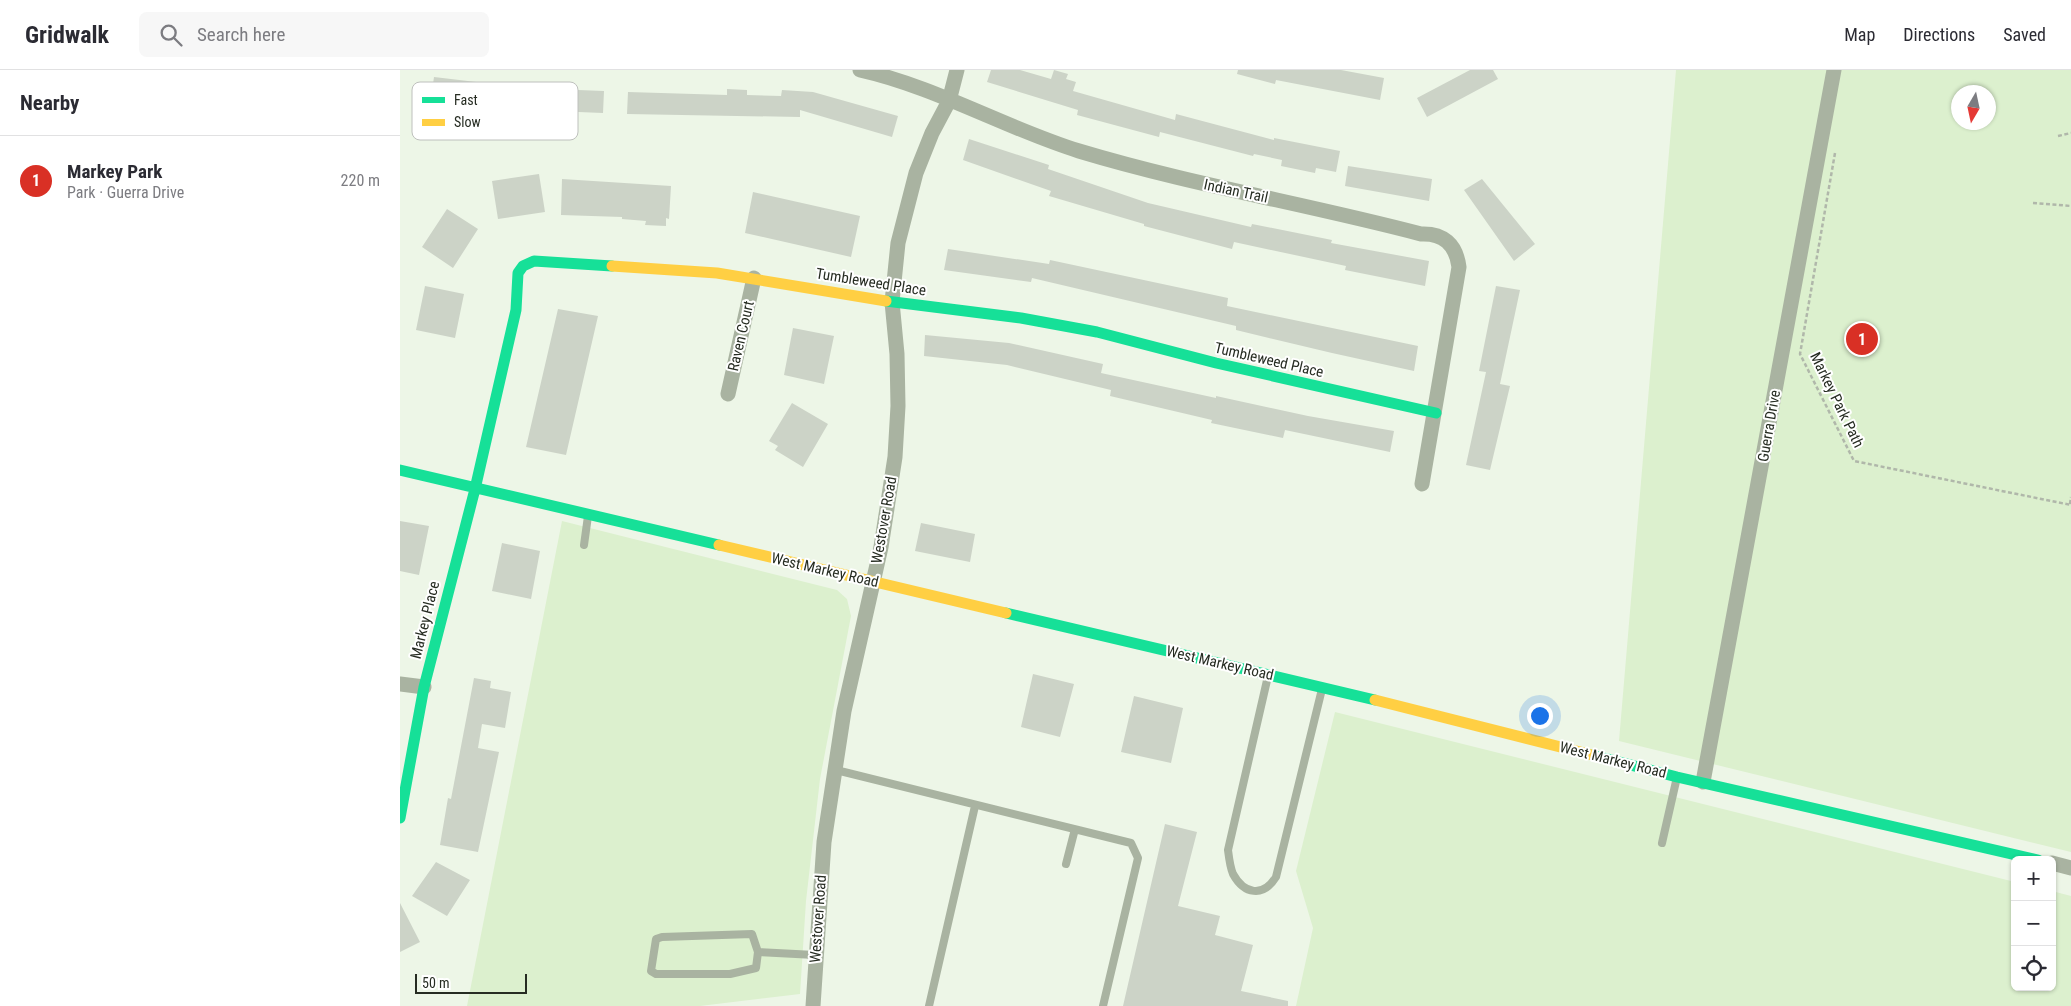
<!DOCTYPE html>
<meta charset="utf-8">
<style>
:root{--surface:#fff;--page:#f7f7f7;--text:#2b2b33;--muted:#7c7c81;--line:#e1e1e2;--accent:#d93025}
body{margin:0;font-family:"Roboto Condensed",sans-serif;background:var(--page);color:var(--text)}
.controls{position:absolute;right:15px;bottom:15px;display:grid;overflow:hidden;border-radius:8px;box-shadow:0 1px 4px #0004}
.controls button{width:45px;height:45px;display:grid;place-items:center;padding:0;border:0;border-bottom:1px solid var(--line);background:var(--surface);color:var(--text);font:25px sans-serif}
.compass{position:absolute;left:1551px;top:15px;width:45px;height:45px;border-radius:50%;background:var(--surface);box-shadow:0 1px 4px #0004;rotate:189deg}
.scale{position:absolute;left:15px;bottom:12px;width:112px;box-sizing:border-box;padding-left:5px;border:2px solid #262c22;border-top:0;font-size:14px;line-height:18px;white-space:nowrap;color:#262c22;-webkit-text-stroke:4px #fff;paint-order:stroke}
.you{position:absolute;left:1139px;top:645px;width:18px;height:18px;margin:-12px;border:4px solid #fff;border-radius:50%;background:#1a73e8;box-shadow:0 0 0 8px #1a73e833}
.badge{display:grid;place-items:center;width:32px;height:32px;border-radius:50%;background:var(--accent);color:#fff;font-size:16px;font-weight:700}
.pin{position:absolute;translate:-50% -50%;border:2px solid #fff;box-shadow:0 1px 5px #0006}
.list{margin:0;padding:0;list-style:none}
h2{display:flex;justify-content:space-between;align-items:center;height:65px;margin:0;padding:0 20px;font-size:21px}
h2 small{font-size:16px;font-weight:400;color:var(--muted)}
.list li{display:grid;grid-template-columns:32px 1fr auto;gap:15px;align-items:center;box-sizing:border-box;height:90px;padding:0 20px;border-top:1px solid var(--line)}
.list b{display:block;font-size:19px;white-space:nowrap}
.list p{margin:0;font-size:16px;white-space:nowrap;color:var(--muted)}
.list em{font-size:16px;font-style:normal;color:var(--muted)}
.icon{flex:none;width:28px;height:28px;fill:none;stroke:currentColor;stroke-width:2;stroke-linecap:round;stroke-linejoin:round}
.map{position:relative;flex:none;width:1671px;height:936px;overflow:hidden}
header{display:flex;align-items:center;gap:30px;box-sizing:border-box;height:70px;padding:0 25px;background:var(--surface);border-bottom:1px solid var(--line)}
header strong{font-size:24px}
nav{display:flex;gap:28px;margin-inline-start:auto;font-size:18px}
.search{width:350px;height:45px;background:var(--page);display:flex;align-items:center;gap:12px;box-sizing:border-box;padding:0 18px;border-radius:8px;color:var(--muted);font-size:19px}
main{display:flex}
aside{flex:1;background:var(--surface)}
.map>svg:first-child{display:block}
.green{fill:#dcf0ce;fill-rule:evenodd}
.building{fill:#ccd3c7}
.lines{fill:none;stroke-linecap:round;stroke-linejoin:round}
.path{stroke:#b0b7aa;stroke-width:2.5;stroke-dasharray:4 2.5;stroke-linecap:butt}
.lane{stroke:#a9b3a1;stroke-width:8}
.street{stroke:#a9b3a1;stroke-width:15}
.fast{stroke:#16e098;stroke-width:11}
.slow{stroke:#ffcf43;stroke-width:11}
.labels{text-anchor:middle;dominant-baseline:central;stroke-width:4;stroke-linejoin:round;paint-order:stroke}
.street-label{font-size:15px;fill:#262c22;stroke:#fff}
.key{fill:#fff;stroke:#bec0bd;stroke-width:1}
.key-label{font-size:14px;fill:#262c22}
</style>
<header>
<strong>Gridwalk</strong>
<div class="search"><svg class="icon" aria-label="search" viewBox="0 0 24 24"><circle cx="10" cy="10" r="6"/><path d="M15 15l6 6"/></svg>Search here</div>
<nav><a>Map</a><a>Directions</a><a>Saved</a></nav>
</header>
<main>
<aside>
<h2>Nearby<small></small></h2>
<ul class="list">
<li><span class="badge">1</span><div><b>Markey Park</b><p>Park · Guerra Drive</p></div><em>220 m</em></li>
</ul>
</aside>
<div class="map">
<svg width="1671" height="936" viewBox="0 0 1671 936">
<rect width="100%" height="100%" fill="#edf6e7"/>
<path class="green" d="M1276 0H1671V782L1219 671ZM1558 22H1588V52H1558Z
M162 451 437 520 447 529 451 546 420 709 406 831 400 924 300 936H67Z
M935 642 1615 812V917H1652V821L1671 826V936H896L913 858 896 801Z"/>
<path class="building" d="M591 0H620L651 9 654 0 668 4 666 9 676 12 673 21 775 50 776 44 874 70V68L940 81 936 102 916 98 915 103 881 96 882 90 854 84 853 86 760 62 759 67 677 45 678 40 587 12Z
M838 0H941L984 8 980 30 876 10 875 14 837 4Z
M1070 0H1093L1098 9 1027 47 1017 28Z
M34 7 126 18 204 21 203 43 129 40 31 28Z
M327 19 347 20V25L381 26 382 20 413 22 498 46 492 67 400 40V47L227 44 228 22 327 25Z
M569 69 649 95 648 99 748 133 851 157 852 154 932 170 931 173 1029 191 1025 216 945 200 946 196 834 172 832 179 744 156V154L649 126 651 121 563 90Z
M948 96 1032 109 1029 131 945 116Z
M139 104 145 142 98 149 92 111Z
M162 109 271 116 269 149 266 148V156L245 155 246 151 222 149V147L161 145Z
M1082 109 1135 174 1114 191 1064 120Z
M353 122 460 146 451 187 345 163Z
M47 139 78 159 53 198 22 177Z
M548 179 649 194 650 190 828 228 827 236 1018 276 1014 301 932 283 836 260V256L632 208 631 212 544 200Z
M25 216 64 224 55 268 16 260Z
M1096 216 1120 220 1100 314 1110 316 1090 400 1066 395 1086 302 1079 301Z
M158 239 198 246 166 385 126 377Z
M393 258 434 266 424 314 384 305Z
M525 265 609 273 703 294 701 303 816 328V326L908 346 994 361 990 382 885 360 883 368 811 353 812 350 710 326 711 320 607 295 524 286Z
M392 333 428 354 403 397 375 380 378 376 369 371Z
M0 451 29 456 19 505 0 501Z
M521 453 575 464 570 492 515 481Z
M102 473 140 481 131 529 92 521Z
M633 604 674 614 660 667 621 657Z
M74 608 91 611 90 618 111 622 105 658 82 654 78 678 99 682 78 782 40 775 48 728 51 729Z
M734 626 783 638 771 693 721 682Z
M765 754 797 762 778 836 820 846 815 865 853 875 841 921 888 931V936H723Z
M36 792 70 810 47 846 12 826Z
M0 833 20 872 0 882Z"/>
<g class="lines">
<path class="path" d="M1658 66 1671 63
M1435 83 1400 284 1454 391 1671 435
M1633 133 1671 136
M1670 434 1671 427"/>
<path class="lane" d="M184 475 188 446
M868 606 828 780C829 788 830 797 833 804 844 824 863 828 876 807L922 619
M436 700 731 773 738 788 703 936
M1262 773 1277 707
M666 794 675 759
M352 864 358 882 356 898 330 904H256L251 901 256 869 262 867Z
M358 882 415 885
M529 936 575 736"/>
<path class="street" d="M460 0C536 17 605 58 679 81 792 115 907 134 1021 164 1043 163 1056 174 1059 197L1022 414
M328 324 354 208
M0 614 24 617
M1303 712 1434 0
M1652 793 1671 798
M413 936 424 772 444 641 481 477 495 387 498 336 497 284 492 232 498 173 516 103 532 63 549 31 557 0"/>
<path class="fast" d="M486 231 621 248 697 262 816 293 1036 343
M0 400 319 475
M606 543 975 630
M1192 685 1277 707 1638 790
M0 748 24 617 75 419 116 240 118 203 123 196 134 191 212 196"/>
<path class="slow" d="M212 196 317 203 486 231
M319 475 606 543
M975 630 1192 685"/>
</g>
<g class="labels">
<g class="street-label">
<text transform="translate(836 121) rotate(12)">Indian Trail</text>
<text transform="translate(471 212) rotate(9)">Tumbleweed Place</text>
<text transform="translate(341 266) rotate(-77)">Raven Court</text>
<text transform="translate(869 290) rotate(13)">Tumbleweed Place</text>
<text transform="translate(1437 330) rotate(64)">Markey Park Path</text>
<text transform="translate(1369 356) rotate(-80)">Guerra Drive</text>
<text transform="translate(484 450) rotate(-80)">Westover Road</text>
<text transform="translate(425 500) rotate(13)">West Markey Road</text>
<text transform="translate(25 550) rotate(-76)">Markey Place</text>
<text transform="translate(820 593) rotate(13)">West Markey Road</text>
<text transform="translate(1213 690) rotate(14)">West Markey Road</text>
<text transform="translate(418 849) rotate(-86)">Westover Road</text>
</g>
</g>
<rect x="12" y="12" width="166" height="58" rx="8" class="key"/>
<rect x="22" y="27" width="23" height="6" fill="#16e098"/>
<rect x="22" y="49" width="23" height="7" fill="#ffcf43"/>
<g class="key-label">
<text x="54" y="35">Fast</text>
<text x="54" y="57">Slow</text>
</g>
</svg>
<div class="controls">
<button>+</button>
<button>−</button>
<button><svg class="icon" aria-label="locate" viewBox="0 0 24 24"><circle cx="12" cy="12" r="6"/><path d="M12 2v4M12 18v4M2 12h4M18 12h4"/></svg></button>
</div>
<svg class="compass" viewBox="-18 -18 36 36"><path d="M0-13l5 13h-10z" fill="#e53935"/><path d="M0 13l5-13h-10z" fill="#7c7c81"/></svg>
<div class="scale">50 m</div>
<div class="you"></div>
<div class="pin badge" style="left:1462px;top:269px">1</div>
</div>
</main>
